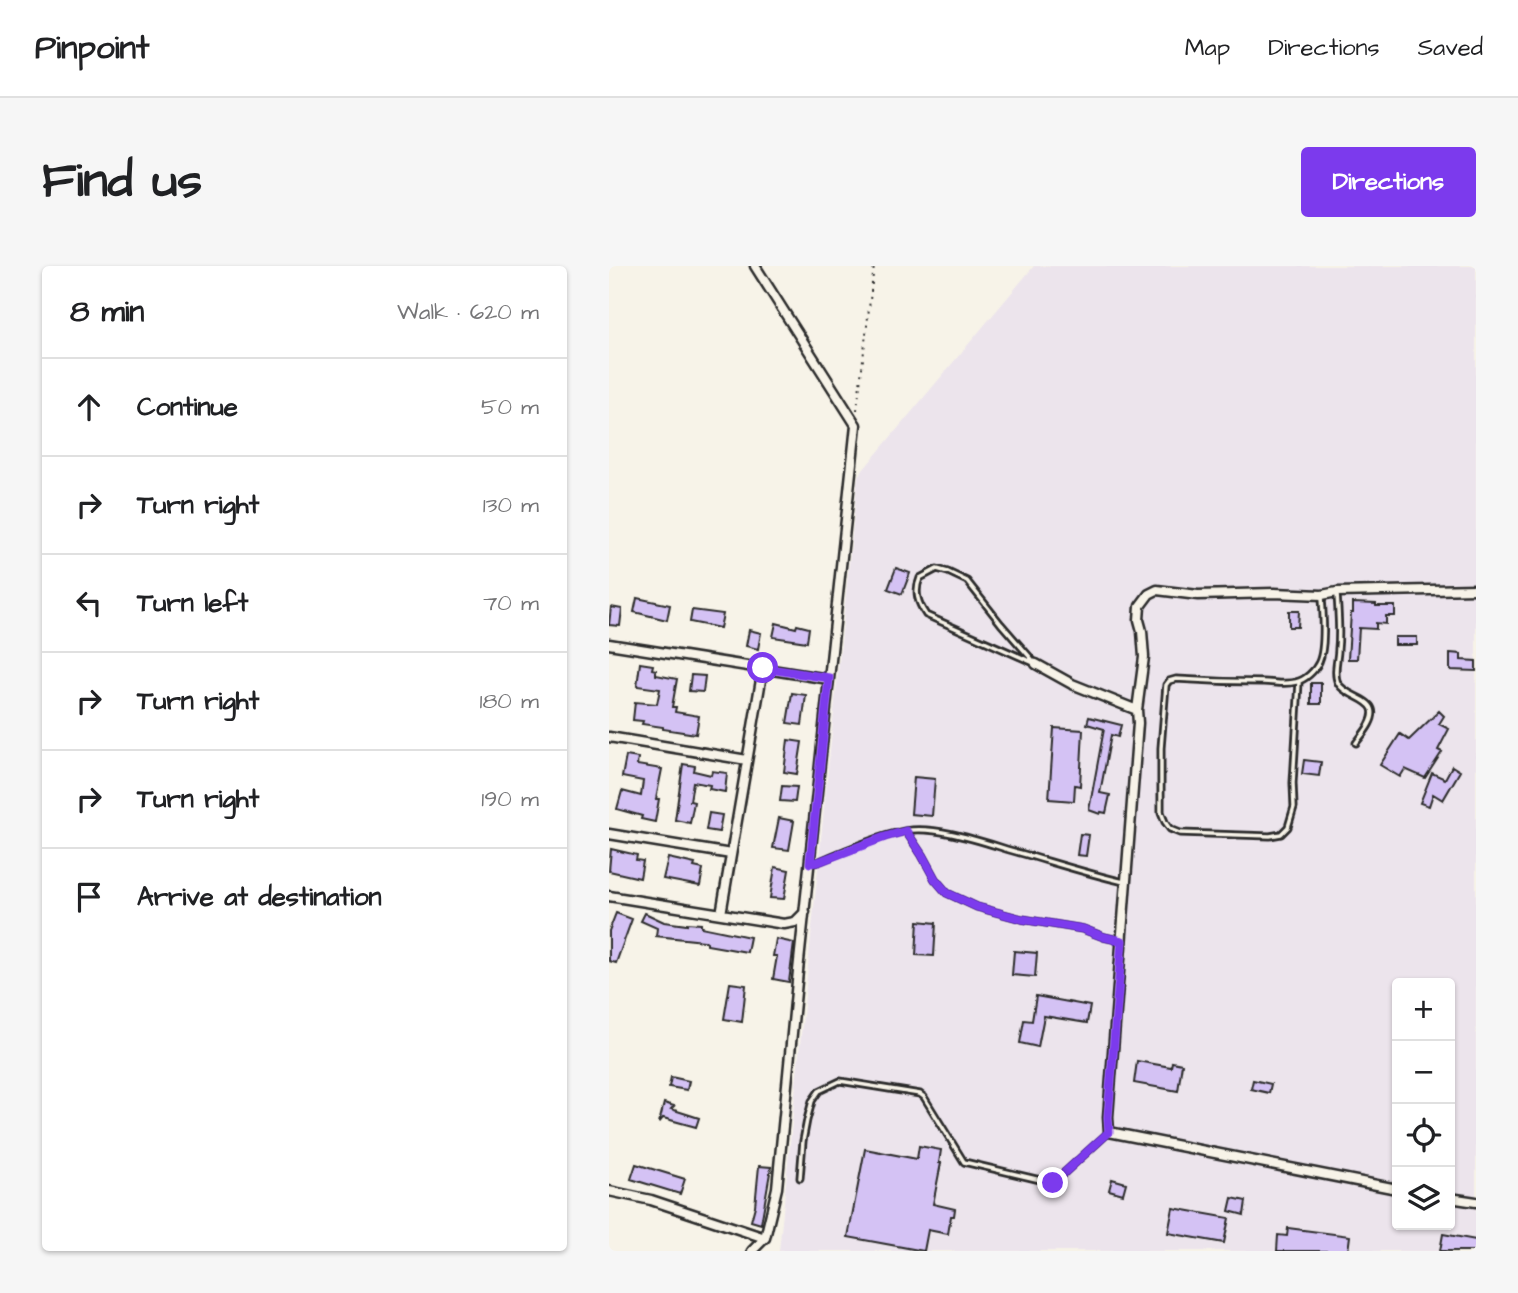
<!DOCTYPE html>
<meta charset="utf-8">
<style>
:root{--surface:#fff;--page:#f6f6f6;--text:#202124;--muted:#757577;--line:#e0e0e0;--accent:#7c3aed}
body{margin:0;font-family:"Architects Daughter",sans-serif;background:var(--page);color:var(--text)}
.controls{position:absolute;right:21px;bottom:21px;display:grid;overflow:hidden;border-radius:7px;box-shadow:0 2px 5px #0004}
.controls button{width:63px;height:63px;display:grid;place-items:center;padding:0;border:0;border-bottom:2px solid var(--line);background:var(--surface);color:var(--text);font:35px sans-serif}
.stop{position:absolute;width:21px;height:21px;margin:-16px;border:5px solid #7c3aed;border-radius:50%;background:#fff}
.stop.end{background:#7c3aed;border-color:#fff;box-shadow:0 2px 7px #0008}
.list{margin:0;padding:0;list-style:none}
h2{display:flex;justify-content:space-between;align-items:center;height:91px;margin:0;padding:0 28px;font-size:30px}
h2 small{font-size:23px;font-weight:400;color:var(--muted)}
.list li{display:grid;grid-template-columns:46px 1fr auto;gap:21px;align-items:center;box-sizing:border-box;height:98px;padding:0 28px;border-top:2px solid var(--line)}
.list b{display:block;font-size:26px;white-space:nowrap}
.list em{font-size:23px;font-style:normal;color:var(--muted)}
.icon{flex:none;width:38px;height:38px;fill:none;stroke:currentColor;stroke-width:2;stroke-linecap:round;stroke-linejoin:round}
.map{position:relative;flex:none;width:867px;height:985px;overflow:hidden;border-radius:7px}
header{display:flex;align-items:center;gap:42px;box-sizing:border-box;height:98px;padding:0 35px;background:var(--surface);border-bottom:2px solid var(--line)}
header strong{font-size:33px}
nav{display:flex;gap:38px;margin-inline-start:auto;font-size:24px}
.intro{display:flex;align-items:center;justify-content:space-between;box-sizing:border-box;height:168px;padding:0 42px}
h1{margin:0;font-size:49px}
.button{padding:18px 32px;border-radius:7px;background:var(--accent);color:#fff;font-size:24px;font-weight:700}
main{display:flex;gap:42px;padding:0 42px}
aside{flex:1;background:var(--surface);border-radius:7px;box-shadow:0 2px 5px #0004}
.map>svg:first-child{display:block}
.built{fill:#ece4ec;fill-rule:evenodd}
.building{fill:#d4c2f4;stroke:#2b2b2b;stroke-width:2}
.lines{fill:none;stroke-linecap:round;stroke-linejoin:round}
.service-casing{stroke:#2b2b2b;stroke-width:9}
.minor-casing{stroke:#2b2b2b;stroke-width:13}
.path{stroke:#2b2b2b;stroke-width:2;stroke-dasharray:2 5;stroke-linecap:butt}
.service{stroke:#f7f3e8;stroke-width:3.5}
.minor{stroke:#f7f3e8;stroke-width:8}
.route{stroke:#7c3aed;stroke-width:9}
</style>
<header>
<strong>Pinpoint</strong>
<nav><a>Map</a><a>Directions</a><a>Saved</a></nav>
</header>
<div class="intro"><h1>Find us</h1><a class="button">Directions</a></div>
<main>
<aside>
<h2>8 min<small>Walk · 620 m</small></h2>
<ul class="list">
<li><svg class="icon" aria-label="ahead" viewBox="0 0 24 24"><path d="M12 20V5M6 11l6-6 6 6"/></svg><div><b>Continue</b></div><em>50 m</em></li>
<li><svg class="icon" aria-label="right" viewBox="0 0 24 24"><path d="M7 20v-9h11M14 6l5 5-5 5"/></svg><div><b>Turn right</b></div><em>130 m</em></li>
<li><svg class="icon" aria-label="left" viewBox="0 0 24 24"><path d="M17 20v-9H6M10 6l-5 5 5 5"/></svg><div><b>Turn left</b></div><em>70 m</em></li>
<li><svg class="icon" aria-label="right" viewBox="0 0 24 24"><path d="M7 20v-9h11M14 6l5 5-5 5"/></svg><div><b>Turn right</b></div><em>180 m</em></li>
<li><svg class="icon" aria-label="right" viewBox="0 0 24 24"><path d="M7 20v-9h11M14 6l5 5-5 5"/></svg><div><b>Turn right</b></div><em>190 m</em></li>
<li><svg class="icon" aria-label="arrive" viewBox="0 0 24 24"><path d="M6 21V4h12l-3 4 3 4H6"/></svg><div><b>Arrive at destination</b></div></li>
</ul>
</aside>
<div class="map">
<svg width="867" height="985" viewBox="0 0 867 985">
<rect width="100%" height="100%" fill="#f7f3e8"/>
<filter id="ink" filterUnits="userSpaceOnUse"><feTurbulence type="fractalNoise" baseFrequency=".0143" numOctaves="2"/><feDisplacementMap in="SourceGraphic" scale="14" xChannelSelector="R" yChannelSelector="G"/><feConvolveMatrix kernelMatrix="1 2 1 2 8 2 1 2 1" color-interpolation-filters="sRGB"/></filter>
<g filter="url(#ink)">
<path class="built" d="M425 0H867V985H170L249 210ZM788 717H841V959H788Z"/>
<path class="building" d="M287 302 301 307 293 328 279 323Z
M28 332 61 339 58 354 25 346Z
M744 337 767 338V340H786V350H777V358L767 357V363L750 362 748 393H739L742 347H744Z
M2 341 13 343 11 360 0 359Z
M83 344 114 348 111 362 81 356Z
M680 345H690L689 361H680Z
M167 357 187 362 188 359 200 362 198 376 164 371Z
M140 364 152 367 149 383 137 380Z
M786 371H808V379H786Z
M841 387 852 388V394L867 395V405L841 404Z
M31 397 44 399 43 403 47 404V409L68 413 63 441H67L66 446 90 450 87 468 54 463V461L33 458 34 455 24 454 26 436 48 438 51 423 28 420Z
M82 409 96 410 94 426 80 425Z
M702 417H712V438H702Z
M183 427 197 429 193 459 178 457Z
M830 445 835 450 830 458 840 463 829 484 833 486 816 512 796 503 791 511 771 499 791 468 800 474Z
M480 451 512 459 509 471 502 469 491 527 501 529 497 547 492 546 491 548 480 544 495 463 478 458Z
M445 462 474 464 471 520 466 519 465 535 440 533Z
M179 474 193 476 188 508 175 506Z
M17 490 29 492 28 499 53 503 47 533H50L46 556 32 553 33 550 8 543 13 525 32 530 34 515 13 511Z
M695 494 712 496 710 510 693 508Z
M74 498 86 500 85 505 102 509 103 505 118 507 116 526 100 523 101 519 84 516 81 535 85 536 81 557 66 554Z
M843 500 851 505 834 534 824 528 820 540 811 537 823 507 836 513Z
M305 511 326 513 323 550 302 548Z
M173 520 188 521 186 536 171 535Z
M100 547 113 549 110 566 97 564Z
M170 552 185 555 180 584 164 582Z
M471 568 480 569 477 590 468 589Z
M2 583 28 589 27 594 34 595 31 612 0 605Z
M59 592 86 598 85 601 94 603 91 620 54 613Z
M166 601 180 604 175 633 161 632Z
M7 647 23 653 7 697 0 695V665Z
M36 647 55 656 78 659V657L92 658V661L141 671 138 686 98 679V677L95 675 47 670 48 662 32 655Z
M309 655 327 657 325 690 307 689Z
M167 673 185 677 180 716 164 713 168 690H164Z
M405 685 428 687 426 711 403 709Z
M121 717 137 719 133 756 115 753Z
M427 730 481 740 478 757 435 750 429 781 411 777 415 754 423 755Z
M528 795 562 801 563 796 573 798 569 825 525 817Z
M62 811 80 815 78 824 60 821Z
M644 814 662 818 660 827 642 823Z
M55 837 65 840 62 843 90 852 87 861 54 852 50 857Z
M310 880 332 884 330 897H332L324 938 346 943 345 950H342L339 968 319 964 315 985 239 971 256 883 308 893Z
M27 898 76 913 71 928 22 913Z
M150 900 162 901 152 958 142 955 146 940Z
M503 913 517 917 514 928 500 924Z
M623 932 637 935 635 949 620 945Z
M564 942 620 952 615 977 559 967Z
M679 962 741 970 739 985H668L669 969 678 970Z
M834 968 867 974V985H831Z"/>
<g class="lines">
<defs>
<path id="service" d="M328 303 339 306 358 315 392 358 427 398 317 349C309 337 305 326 311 312Z
M728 328C729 346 731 365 729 383 729 393 724 407 729 417 735 429 759 432 763 443 767 454 753 469 747 477
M690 416 684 517 685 541 679 561 672 568 661 570 571 567 561 563 556 556 552 546V482L557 419 560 415 567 413C596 415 625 416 654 416 665 416 676 419 687 416 696 414 706 405 710 396 717 381 714 347 713 331
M297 565 313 589 326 613 338 627 368 641 413 653 474 663 495 671 513 675
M202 597 209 596C234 585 270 570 296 565 329 559 379 578 411 587 446 597 480 608 515 616
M191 912 194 875 198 854 203 835 210 825 231 815 311 828 315 831 355 896 444 917 499 867"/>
<path id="minor" d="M0 378 220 413
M427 398 463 418 528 444
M0 471 138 494
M0 568 122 588
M0 630 175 658 186 656 196 646
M112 648 154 402
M788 923 500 866 499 851 529 457 528 444 535 391 533 365 530 354 531 340 540 328 548 324 589 329 665 327 713 329 728 326 867 323
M0 925 42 934 156 972
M841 932 867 936
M143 985 156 972 168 922 189 705 247 159 146 0"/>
</defs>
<use href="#service" class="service-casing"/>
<use href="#minor" class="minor-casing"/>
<path class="path" d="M248 144 265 0"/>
<use href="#service" class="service"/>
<use href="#minor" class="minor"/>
</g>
</g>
<g class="lines" filter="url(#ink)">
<path class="route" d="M154 402 220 412 201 597 209 596 276 571 297 565 313 589 326 613 338 627 368 641 413 653 474 663 495 671 513 675 499 851 500 866 444 917"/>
</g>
</svg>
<div class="controls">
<button>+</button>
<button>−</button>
<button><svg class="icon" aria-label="locate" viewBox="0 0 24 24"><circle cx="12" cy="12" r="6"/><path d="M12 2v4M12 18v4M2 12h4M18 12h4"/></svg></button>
<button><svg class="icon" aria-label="layers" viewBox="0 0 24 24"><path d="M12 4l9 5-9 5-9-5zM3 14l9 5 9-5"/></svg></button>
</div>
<div class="stop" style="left:154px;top:402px"></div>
<div class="stop end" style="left:444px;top:917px"></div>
</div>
</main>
